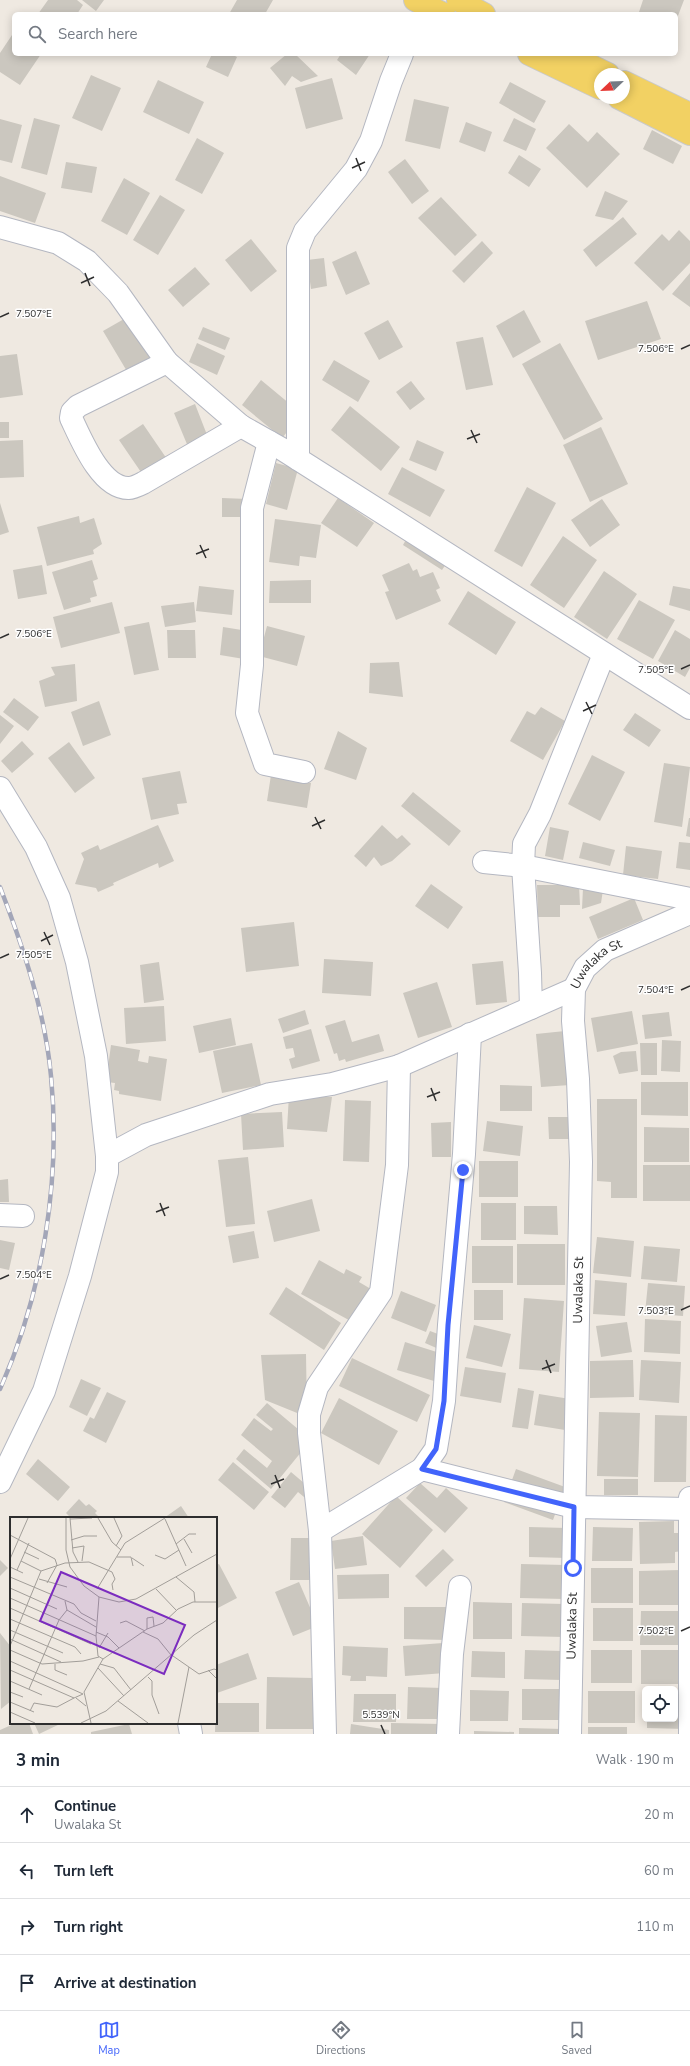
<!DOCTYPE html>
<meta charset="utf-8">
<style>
:root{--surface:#fff;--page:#f2f2f3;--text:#1f2937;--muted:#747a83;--line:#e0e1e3;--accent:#4264fb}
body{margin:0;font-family:"Nunito Sans",sans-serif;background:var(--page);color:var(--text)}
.controls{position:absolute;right:12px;bottom:12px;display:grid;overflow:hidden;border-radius:6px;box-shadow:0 2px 10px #0003}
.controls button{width:36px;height:36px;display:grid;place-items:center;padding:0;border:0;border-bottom:1px solid var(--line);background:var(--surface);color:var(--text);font:20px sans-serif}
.compass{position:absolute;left:594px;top:68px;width:36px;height:36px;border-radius:50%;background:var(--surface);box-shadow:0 2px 10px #0003;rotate:247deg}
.stop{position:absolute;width:12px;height:12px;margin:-9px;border:3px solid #4264fb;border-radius:50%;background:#fff}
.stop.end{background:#4264fb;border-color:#fff;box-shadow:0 1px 4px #0008}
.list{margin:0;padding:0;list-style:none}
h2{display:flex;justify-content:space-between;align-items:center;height:52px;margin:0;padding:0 16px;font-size:17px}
h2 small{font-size:13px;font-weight:400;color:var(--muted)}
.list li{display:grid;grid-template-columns:26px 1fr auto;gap:12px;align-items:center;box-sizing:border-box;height:56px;padding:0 16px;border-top:1px solid var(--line)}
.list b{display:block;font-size:15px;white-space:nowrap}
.list p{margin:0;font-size:13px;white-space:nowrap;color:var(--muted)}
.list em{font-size:13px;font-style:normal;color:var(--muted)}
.icon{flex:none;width:22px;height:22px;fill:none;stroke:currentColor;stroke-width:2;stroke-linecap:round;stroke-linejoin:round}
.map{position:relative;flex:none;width:690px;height:1734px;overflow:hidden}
.search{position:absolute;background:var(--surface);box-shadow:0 2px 10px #0003;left:12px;right:12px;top:12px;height:44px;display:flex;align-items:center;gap:10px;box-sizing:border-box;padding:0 14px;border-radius:6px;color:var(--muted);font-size:15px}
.sheet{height:276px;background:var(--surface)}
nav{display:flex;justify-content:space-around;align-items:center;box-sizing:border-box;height:56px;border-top:1px solid var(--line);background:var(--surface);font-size:11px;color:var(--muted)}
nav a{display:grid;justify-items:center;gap:2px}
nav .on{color:var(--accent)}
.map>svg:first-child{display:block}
.building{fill:#cbc7bf}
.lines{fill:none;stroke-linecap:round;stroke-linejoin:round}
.minor-casing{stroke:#b4b7c1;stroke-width:24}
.major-casing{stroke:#c9c9c9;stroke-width:24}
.minor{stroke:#fff;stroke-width:22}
.major{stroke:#f2d163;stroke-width:22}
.rail-casing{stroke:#a3a6b8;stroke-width:4.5}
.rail{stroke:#fff;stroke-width:3;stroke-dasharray:9;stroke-linecap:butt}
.route{stroke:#4264fb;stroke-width:5}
.ticks{fill:none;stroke:#2e2e2e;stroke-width:1.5}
.labels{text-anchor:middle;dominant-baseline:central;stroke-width:3;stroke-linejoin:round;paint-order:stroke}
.street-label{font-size:13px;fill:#2e2e2e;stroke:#fff}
.inset-road{fill:none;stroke:#a29e99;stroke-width:1}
.view{fill:#7b2cbf;fill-opacity:0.15;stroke:#7b2cbf;stroke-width:2}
.inset-edge{fill:none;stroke:#2e2e2e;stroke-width:2}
.ticks-label{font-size:10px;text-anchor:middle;fill:#2e2e2e;stroke:#fff;stroke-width:3;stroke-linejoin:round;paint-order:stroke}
</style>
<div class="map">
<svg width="690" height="1734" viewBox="0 0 690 1734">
<rect width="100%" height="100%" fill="#efe9e1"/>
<path class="building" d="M48 0H77L83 5 77 14H38Z
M82 0H104L96 11Z
M237 0H273L265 14H229Z
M643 0H684L676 21V14H645L639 12Z
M12 35 14 37V54H41L20 85 0 72V53Z
M212 54H231L237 57 228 77 206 67Z
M287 54H295L318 76 301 82 292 76 285 86 270 68Z
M341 54H370L356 75 337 60Z
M91 75 121 88 102 131 72 118Z
M332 78 343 119 306 129 295 88Z
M158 80 204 102 189 134 143 112Z
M510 82 546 101 534 123 499 103Z
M414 99 449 107 440 149 405 141Z
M34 118 60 125 47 175 21 168Z
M514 118 536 129 526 151 503 141Z
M0 119 22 125 12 163 0 160Z
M466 122 492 132 485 152 459 142Z
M569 124 588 142 597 132 620 154 587 188 546 148Z
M652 130 682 146 673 164 643 149Z
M197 138 224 153 202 194 175 180Z
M519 155 541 169 529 187 508 173Z
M405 159 429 191 412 204 388 172Z
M66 162 97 167 92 193 61 188Z
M0 176 46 193 35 223 0 211Z
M124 178 150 193 127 235 101 221Z
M605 191 628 201 613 220 595 216Z
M160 195 185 210 158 255 133 240Z
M441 197 477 235 455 256 418 218Z
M623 217 637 234 596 267 583 250Z
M679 230 690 241V263L663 291 634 263 662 234 669 241Z
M251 239 277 271 251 292 225 260Z
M482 241 493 253 464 283 452 271Z
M356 251 370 284 346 295 332 262Z
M324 258 327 286 311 289 307 260Z
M195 267 210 284 183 307 168 290Z
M690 273V307L672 294Z
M647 301 661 339 598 360 585 321Z
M524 310 541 342 513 358 496 326Z
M131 315 156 356 128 373 103 331Z
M388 320 403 347 379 360 364 333Z
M203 327 230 338 225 350 198 339Z
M483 337 493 385 466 390 456 342Z
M197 343 225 356 217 375 189 362Z
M560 343 603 419 564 440 522 364Z
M17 354 23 395 0 398V356Z
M334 360 370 381 358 402 322 380Z
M261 380 302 414 282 438 242 405Z
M411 381 425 399 410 410 396 392Z
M195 404 209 440 189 449 174 413Z
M350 406 400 447 381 471 331 430Z
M0 422H9V438H0Z
M143 424 169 462 145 478 119 440Z
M601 427 628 484 590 502 563 445Z
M23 440 24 477 0 478V441Z
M417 440 444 452 436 471 409 460Z
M276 463 298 469 287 510 266 504Z
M402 467 445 490 430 517 388 494Z
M527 487 556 503 522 567 494 551Z
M222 498 248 499 247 517H222Z
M338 498 374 523 357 547 321 523Z
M602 499 620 525 590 547 571 520Z
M0 503 9 532 0 535Z
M79 516 80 523 94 518 102 544 93 550 94 554 47 566 37 527Z
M275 519 321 525 316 558 300 556 299 566 269 562Z
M408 536 448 561 442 570 403 545Z
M563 536 597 560 564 608 530 585Z
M92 560 98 579 93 581 97 596 90 598 91 602 64 610 52 572Z
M409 563 413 571 417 569 420 577 433 572 440 588 436 590 441 601 396 620 385 592 389 591 382 575Z
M42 565 47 594 18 599 13 570Z
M604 571 637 594 607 639 574 617Z
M311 580V603H269L270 581Z
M199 586 234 590 232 615 196 611Z
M673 586 690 589V611L669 605Z
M468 591 516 622 496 655 448 624Z
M639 600 675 620 653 659 617 639Z
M112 602 120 633 61 648 53 617Z
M194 602 196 622 165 627 161 606Z
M149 622 159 670 134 675 124 627Z
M267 626 305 636 297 666 259 656Z
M223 627 248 631 244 659 220 655Z
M167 630H195L196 658H168Z
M675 630 690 639V668L685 677 658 661Z
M399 662 403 697 369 693 370 663Z
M75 664 77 701 45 707 39 681 55 675 51 667Z
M14 698 39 717 28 731 3 712Z
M99 701 111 735 83 746 71 712Z
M541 707 565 721 543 760 510 741 527 711 535 715Z
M635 713 661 730 649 747 623 730Z
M0 715 14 726 0 744Z
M338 731 367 748 356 780 324 769Z
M22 741 34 754 12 773 1 761Z
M69 742 95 778 75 793 48 758Z
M592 755 625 772 600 821 568 804Z
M664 763 690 767 682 827 654 822Z
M180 771 187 803 177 804 179 814 151 820 142 778Z
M271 775 311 783 307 808 267 801Z
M413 792 461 831 449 846 401 806Z
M689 818H690V837L686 836Z
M158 825 174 861 159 868 158 863 113 883 114 885 98 892 96 888 75 884 84 859 81 853 98 845 100 850Z
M382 825 397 839 402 835 411 844 392 861 381 866 374 857 366 867 354 856Z
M550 827 569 831 563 860 545 856Z
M583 842 615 850 610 866 579 858Z
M679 842 690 843V870L676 868Z
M626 846 662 851 658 879 623 875Z
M431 884 463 907 448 929 415 906Z
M537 885H579L580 905H560V917H538Z
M583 888 603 890 601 903 582 909Z
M634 898 643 920 598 939 589 917Z
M294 922 299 966 246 972 241 928Z
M324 959 373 962 371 996 322 993Z
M503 961 507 1002 476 1005 472 964Z
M159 962 164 1000 144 1003 140 965Z
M437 982 452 1027 418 1038 403 993Z
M164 1006 166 1041 126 1044 124 1008Z
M305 1010 309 1024 283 1033 278 1019Z
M632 1011 638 1044 597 1052 591 1018Z
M669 1012 672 1036 645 1039 642 1015Z
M231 1018 236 1045 199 1053 193 1026Z
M345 1020 352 1042 379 1034 384 1051 346 1062 345 1059 339 1061 337 1053 334 1054 325 1026Z
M311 1029 320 1061 292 1069 289 1059 295 1057 293 1048 286 1049 283 1037Z
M565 1031 570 1085 541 1087 536 1034Z
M662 1040 681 1041 680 1072 661 1071Z
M252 1043 261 1085 222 1093 213 1051Z
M640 1043H657V1075H641Z
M111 1045 140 1050 138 1061 148 1063 149 1056 167 1059 161 1101 119 1094V1091L114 1090 115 1083 106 1082Z
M636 1051 638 1071 619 1074 613 1056 621 1052Z
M641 1082H688V1116L641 1115Z
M500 1085 532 1086V1111H500Z
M289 1095 332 1097 327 1132 287 1129Z
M597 1099H637V1198H611V1182L597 1181Z
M345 1100 371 1101 369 1162 343 1161Z
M282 1112 284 1147 243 1150 241 1114Z
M548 1117H572L571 1139H549Z
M487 1121 523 1126 520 1156 483 1151Z
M451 1122V1157H432L431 1123Z
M644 1127 689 1128V1162H644Z
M248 1157 255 1224 226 1227 218 1160Z
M479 1161H518V1197H479Z
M643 1165H690V1201H643Z
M8 1179 9 1202H0V1180Z
M312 1199 320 1231 274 1242 267 1211Z
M481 1203H516V1240H481Z
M524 1206H557L558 1235 524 1234Z
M254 1231 259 1258 233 1263 228 1236Z
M597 1237 634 1241 631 1277 593 1273Z
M0 1240 15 1243 9 1270 0 1268Z
M517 1244H565V1285H517Z
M472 1246H513V1283H472Z
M644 1246 680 1249 677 1282 641 1279Z
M319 1260 344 1274 346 1269 362 1277 359 1282 376 1292 358 1325 301 1294Z
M595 1280 627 1283 625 1316 593 1314Z
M648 1283 685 1286 683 1316 645 1313Z
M286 1287 341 1323 324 1350 269 1314Z
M474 1290H503V1320H474Z
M401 1291 436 1305 426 1332 391 1318Z
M524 1298 564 1301 559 1372 519 1369Z
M645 1319 681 1321 680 1354 644 1352Z
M627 1322 632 1352 601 1357 596 1326Z
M474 1325 511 1334 502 1367 466 1358Z
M430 1331 446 1337 441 1350 425 1343Z
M405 1342 443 1354 434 1381 397 1370Z
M306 1354 307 1417 265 1400 261 1355Z
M352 1358 430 1395 417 1422 339 1386Z
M633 1360 634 1397 590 1398V1361Z
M641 1360 681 1362 679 1403 639 1400Z
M465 1367 506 1373 501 1403 460 1396Z
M81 1379 101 1388 87 1416 69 1407Z
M518 1388 534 1391 528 1429 512 1427Z
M107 1392 126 1401 106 1443 83 1431 90 1417 94 1419Z
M539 1394 570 1399 565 1430 534 1425Z
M339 1398 398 1431 379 1465 321 1433Z
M267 1403 311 1440 271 1489 236 1459 244 1449 267 1468 272 1461 241 1435 254 1418 271 1431 273 1429 256 1415Z
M599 1412 640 1413 638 1477 597 1476Z
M655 1415 687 1416 686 1482H654Z
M38 1459 70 1487 58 1501 26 1474Z
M233 1462 269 1492 254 1510 218 1480Z
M516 1469 565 1487 553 1520 504 1502Z
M291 1472 311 1489 304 1497 298 1492 285 1508 271 1497Z
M604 1479H638V1495H604Z
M420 1483 437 1498 446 1488 468 1508 445 1533 406 1498Z
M396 1496 433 1530 400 1568 362 1534Z
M79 1499 86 1506 89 1504 97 1511 95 1513 100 1518H71L66 1513Z
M181 1506 189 1518H164Z
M674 1521V1533H682V1551L675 1552V1563L640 1564 639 1522Z
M529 1527 567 1528V1558L529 1557Z
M593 1527 633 1528 632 1561H592Z
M363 1536 367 1565 335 1569 331 1541Z
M291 1538H313V1580H290Z
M443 1549 454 1560 426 1587 415 1576Z
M0 1560 8 1568 0 1576Z
M219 1564 237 1598 216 1609V1565Z
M521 1564 565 1565V1599L520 1598Z
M591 1568H633V1603H591Z
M681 1570 682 1605H639V1571Z
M389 1574V1598L338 1599 337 1575Z
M299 1582 318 1626 293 1636 275 1592Z
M473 1602 512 1603V1639H473Z
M522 1603 564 1604V1637L521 1636Z
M404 1607H448L447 1640 404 1639Z
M593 1608H633V1641H593Z
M641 1611H685V1645H640Z
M0 1633 11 1647V1701L1 1709Z
M443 1643 445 1673 405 1676 403 1646Z
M343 1646 388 1648 387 1677 366 1676V1681H350L351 1676 342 1675Z
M525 1650 563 1651 562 1680 524 1679Z
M591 1650H632V1683H591Z
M641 1650H686V1684H641Z
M472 1651 505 1652V1678L471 1677Z
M248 1653 257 1679 217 1693 216 1665Z
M267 1677 314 1678 313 1729H266Z
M408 1687 443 1688V1719H407Z
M522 1689H563V1720H522Z
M470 1690 509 1691 508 1721H470Z
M588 1691H635V1723H588Z
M354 1694H396V1722H353Z
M675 1699H685V1729L647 1728V1719H675Z
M216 1703H259V1732H215Z
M16 1723H29L33 1734H0V1730Z
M34 1723H62L39 1734Z
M391 1723 441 1724V1734H391Z
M129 1724 132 1734H91V1732Z
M351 1724 389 1730V1734H350Z
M588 1727H627V1734H588Z
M519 1728 564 1729V1734H519Z
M474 1731 514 1732V1734H474Z"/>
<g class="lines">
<defs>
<g id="minor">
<path d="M0 227 58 243 87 261 118 293 167 362 241 426 282 449 690 708"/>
<path d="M167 362 78 406 72 412 71 418C81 439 101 489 129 488 133 488 139 485 143 483L241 426"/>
<path d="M269 442 252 508V665L247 713 265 764 304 772"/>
<path d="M298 459V248L305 231 356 169 371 141 391 81 402 54"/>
<path d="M0 788 36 847 59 898 77 962 96 1056 107 1156"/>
<path d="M484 862 523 866 690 899"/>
<path d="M531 1008 530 973 523 866 524 844 540 814 604 654"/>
<path d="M0 1215 23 1216"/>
<path d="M422 1469 436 1449 444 1401 449 1325 464 1154 470 1034"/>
<path d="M0 1482 44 1391 80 1276 107 1172V1156L146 1135 270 1094 332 1084 399 1066 574 989"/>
<path d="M320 1531 422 1469 574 1507 690 1509"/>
<path d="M189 1723 191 1734"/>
<path d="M325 1734 320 1531 309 1433V1414L317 1387 381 1292 397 1165 399 1066"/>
<path d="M448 1734 452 1654 460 1587"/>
<path id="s1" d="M570 1734 581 1162 578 1079 573 1021 574 989 585 968 605 950 690 913"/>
<path d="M690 1734V1498"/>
</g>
<path id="major" d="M415 0 444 14
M458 0 484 14
M529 54 600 88
M567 54 608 74
M624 82 690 114
M619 98 690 134"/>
</defs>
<use href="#minor" class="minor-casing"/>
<use href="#major" class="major-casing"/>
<use href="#minor" class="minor"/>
<use href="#major" class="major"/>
<defs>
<path id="rail" d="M0 887C23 947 45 1011 51 1076 61 1180 43 1293 0 1389"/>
</defs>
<use href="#rail" class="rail-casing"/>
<use href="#rail" class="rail"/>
</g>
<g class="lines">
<path class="route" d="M463 1170 448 1325 444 1401 436 1449 422 1469 574 1507 573 1568"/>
</g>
<path class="ticks" d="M356 158 361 171M352 168 365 162M85 273 90 286M81 283 94 277M0 317 9 313M681 349 690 345M471 430 477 443M467 439 480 434M200 545 206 558M196 554 209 549M0 638 9 634M681 669 690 665M586 702 592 714M583 711 596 705M315 817 321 829M312 826 325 820M44 932 50 945M41 941 53 935M0 958 9 954M681 990 690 986M431 1088 436 1101M427 1097 440 1092M160 1203 165 1216M156 1212 169 1207M0 1279 9 1275M681 1310 690 1306M546 1360 551 1373M542 1369 555 1364M275 1475 280 1488M271 1484 284 1479M681 1631 690 1627M381 1725 385 1734"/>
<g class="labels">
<g class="street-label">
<text stroke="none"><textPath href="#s1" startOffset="780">Uwalaka St</textPath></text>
<text stroke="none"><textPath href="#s1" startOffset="444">Uwalaka St</textPath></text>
<text stroke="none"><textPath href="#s1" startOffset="108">Uwalaka St</textPath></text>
</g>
</g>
<g transform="translate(10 1517)">
<rect width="207" height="207" fill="#efe9e1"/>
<path class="inset-road" d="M56 1V33L60 50 74 69 89 80 86 119M60 1 63 35 68 45M88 1 102 25 111 33M104 1 112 19 106 29M60 2 82 1M155 2 176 49M0 18 45 42 47 48 37 66M174 22 182 36M61 23 74 19H87M166 27 179 17H186M62 31 74 29 72 44M14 35 29 42M145 38 155 42 169 33M107 40H121L123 49M122 41 134 49M0 42 18 1M11 44 19 26M0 50 13 56M31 54 55 46 79 45 102 55 105 62 102 67 103 73M0 60 64 87 71 96 86 104M166 60 184 75 185 85M29 62 57 70M0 71 47 92M87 72 115 26 155 1M146 72 166 93M89 80 109 85 126 82 207 37M0 81 86 119 88 139 93 142M0 91 81 127M57 93 86 110M0 102 65 130 71 137M110 106 116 104 135 114M137 112V101L143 100 144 109M0 113 53 136M86 115 98 120 109 131M133 115 148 122 161 138M0 122 51 145M0 129 31 54 11 44 7 53M89 131 98 116M0 133 32 147 73 144 89 140M163 139 189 157 204 152 207 153M0 144 73 177M45 147V153L57 158M90 147 104 151 121 173M88 151 114 179M0 153 64 181 73 177M198 153 207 162M138 160 142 164V178L149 197M0 164 32 178M19 172 49 103 57 93 55 84M0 175 13 180M66 181 76 189M108 184 138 206M0 185 24 195M20 194 24 186 47 190 64 181M0 195 25 206M71 206 96 194 184 118 207 103M81 206 74 175 93 142 137 112 153 106 168 92 183 85H207M168 206 179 150"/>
<path class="view" d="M51 55 175 108 154 157 30 104Z"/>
<rect width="207" height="207" class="inset-edge"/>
</g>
<g class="ticks-label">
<text x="34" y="317">7.507°E</text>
<text x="656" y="352">7.506°E</text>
<text x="34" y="637">7.506°E</text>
<text x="656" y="673">7.505°E</text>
<text x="34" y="958">7.505°E</text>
<text x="656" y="993">7.504°E</text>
<text x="34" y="1278">7.504°E</text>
<text x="656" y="1314">7.503°E</text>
<text x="656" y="1634">7.502°E</text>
<text x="381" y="1718">5.539°N</text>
</g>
</svg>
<div class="controls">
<button><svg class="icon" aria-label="locate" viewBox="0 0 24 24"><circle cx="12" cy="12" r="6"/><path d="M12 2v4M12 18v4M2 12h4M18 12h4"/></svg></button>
</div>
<svg class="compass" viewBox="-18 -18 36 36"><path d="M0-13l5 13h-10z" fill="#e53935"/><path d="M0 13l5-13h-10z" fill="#747a83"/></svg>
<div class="stop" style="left:573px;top:1568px"></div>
<div class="stop end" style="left:463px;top:1170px"></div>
<div class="search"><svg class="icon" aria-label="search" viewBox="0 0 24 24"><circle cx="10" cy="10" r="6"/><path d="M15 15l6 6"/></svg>Search here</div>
</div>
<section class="sheet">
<h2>3 min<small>Walk · 190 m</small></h2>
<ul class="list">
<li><svg class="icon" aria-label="ahead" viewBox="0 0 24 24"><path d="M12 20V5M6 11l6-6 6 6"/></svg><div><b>Continue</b><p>Uwalaka St</p></div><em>20 m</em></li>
<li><svg class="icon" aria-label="left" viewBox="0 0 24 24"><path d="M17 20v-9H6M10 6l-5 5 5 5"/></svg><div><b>Turn left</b></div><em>60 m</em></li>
<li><svg class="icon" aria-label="right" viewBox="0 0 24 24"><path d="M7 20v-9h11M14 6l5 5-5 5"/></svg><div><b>Turn right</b></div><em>110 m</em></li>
<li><svg class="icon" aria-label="arrive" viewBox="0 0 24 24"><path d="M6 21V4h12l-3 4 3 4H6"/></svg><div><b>Arrive at destination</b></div></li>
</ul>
</section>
<nav>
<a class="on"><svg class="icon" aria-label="map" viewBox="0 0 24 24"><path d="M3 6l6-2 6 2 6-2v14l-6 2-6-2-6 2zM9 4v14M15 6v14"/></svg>Map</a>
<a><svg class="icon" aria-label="directions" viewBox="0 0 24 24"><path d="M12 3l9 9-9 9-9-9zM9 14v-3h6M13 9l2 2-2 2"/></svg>Directions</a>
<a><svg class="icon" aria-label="saved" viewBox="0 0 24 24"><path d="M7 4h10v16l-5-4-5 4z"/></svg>Saved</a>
</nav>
